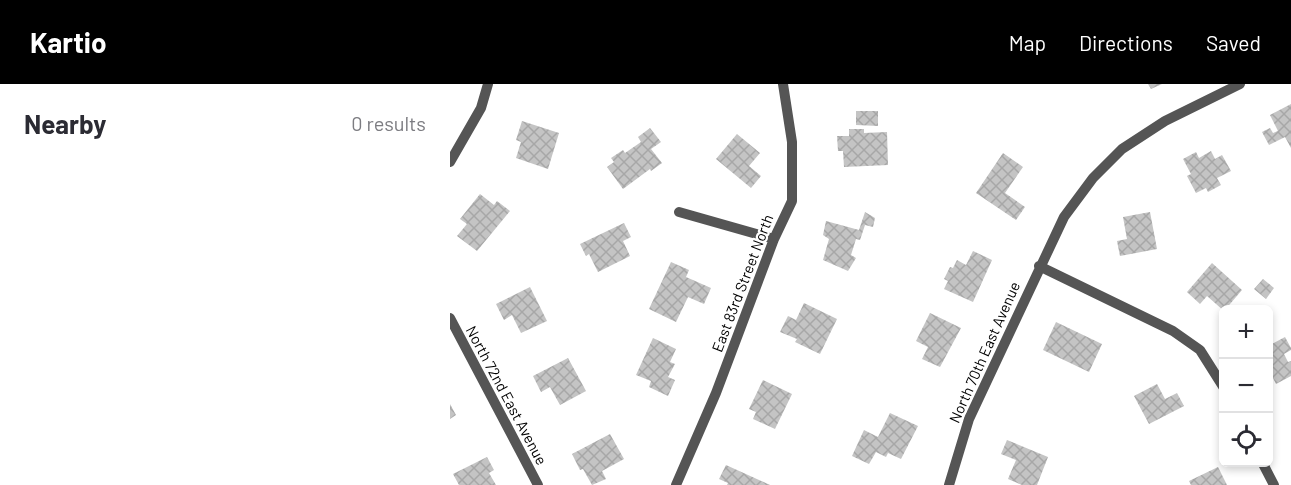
<!DOCTYPE html>
<meta charset="utf-8">
<style>
:root{--surface:#fff;--page:#f2f2f3;--text:#2b2b33;--muted:#7c7c81;--line:#e1e1e2;--accent:#000}
body{margin:0;font-family:Barlow,sans-serif;background:var(--page);color:var(--text)}
.controls{position:absolute;right:18px;bottom:18px;display:grid;overflow:hidden;border-radius:9px;box-shadow:0 3px 9px #0003}
.controls button{width:54px;height:54px;display:grid;place-items:center;padding:0;border:0;border-bottom:2px solid var(--line);background:var(--surface);color:var(--text);font:30px sans-serif}
.list{margin:0;padding:0;list-style:none}
h2{display:flex;justify-content:space-between;align-items:center;height:78px;margin:0;padding:0 24px;font-size:26px}
h2 small{font-size:20px;font-weight:400;color:var(--muted)}
.icon{flex:none;width:33px;height:33px;fill:none;stroke:currentColor;stroke-width:2;stroke-linecap:round;stroke-linejoin:round}
.map{position:relative;flex:none;width:841px;height:401px;overflow:hidden}
header{display:flex;align-items:center;gap:36px;box-sizing:border-box;height:84px;padding:0 30px;background:var(--accent);color:#fff}
header strong{font-size:28px}
nav{display:flex;gap:33px;margin-inline-start:auto;font-size:21px}
main{display:flex}
aside{flex:1;background:var(--surface)}
.map>svg:first-child{display:block}
.building{fill:url(#building-cross-hatch)}
.lines{fill:none;stroke-linecap:round;stroke-linejoin:round}
.street{stroke:#555;stroke-width:10}
.labels{text-anchor:middle;dominant-baseline:central;stroke-width:4.5;stroke-linejoin:round;paint-order:stroke}
.street-label{font-size:15px;fill:#000;stroke:#fff}
</style>
<header>
<strong>Kartio</strong>
<nav><a>Map</a><a>Directions</a><a>Saved</a></nav>
</header>
<main>
<aside>
<h2>Nearby<small>0 results</small></h2>
<ul class="list">
</ul>
</aside>
<div class="map">
<svg width="841" height="401" viewBox="0 0 841 401">
<defs>
<pattern id="building-cross-hatch" width="8" height="8" patternUnits="userSpaceOnUse" patternTransform="scale(1.5)"><rect width="8" height="8" fill="#c4c4c4"/><path d="M0 0l8 8M0 8l8-8" fill="none" stroke="#a7a7a7"/></pattern>
</defs>
<rect width="100%" height="100%" fill="#fff"/>
<path class="building" d="M698 0H712L701 5Z
M841 20V64L835 53 819 61 812 48 820 44 823 49 828 47 820 31Z
M406 27H428V42L406 41Z
M72 37 109 49 98 85 66 74 71 58 66 56Z
M200 44 211 58 201 65 212 79 201 87 200 85 173 105 157 83 164 78 161 74 173 66 175 69 191 58 188 53Z
M399 45H414V49L437 48 438 81 394 83 393 67H388L387 52H399Z
M287 50 310 69 299 82 311 92 301 104 266 75Z
M761 67 765 75 772 71 781 87 767 94 771 101 758 108 756 104 746 109 737 92 741 90 733 75 746 68 749 74Z
M553 69 573 83 555 109 575 123 566 136 526 109Z
M30 110 44 121 47 117 60 127 27 167 7 152 17 140 10 135Z
M415 128 425 134 423 143 415 141 410 156 406 155 401 171 406 174 398 187 373 176 379 155 373 151 376 137 409 146Z
M700 128 707 165 670 172 667 157 677 155 673 133Z
M174 139 181 153 173 157 180 172 148 188 139 170 136 172 130 160Z
M523 167 542 176 523 218 494 205 498 197 494 195 500 183 503 184 507 176 516 181Z
M221 178 239 186 236 193 261 204 254 220 238 213 226 238 199 225Z
M762 179 792 206 774 227 757 212 750 220 737 208Z
M813 195 824 204 816 215 804 205Z
M80 203 97 237 71 249 62 231 54 236 46 220Z
M354 219 387 235 370 270 345 258 347 255 330 248 338 232 346 236Z
M480 229 511 244 490 283 472 275 478 263 466 257Z
M606 238 652 260 639 288 593 266Z
M835 253 841 264V266L834 270 838 278 841 277V292L826 300 823 294 818 296V262Z
M203 254 226 265 220 278 225 280 218 293 225 296 218 312 199 303 201 297 186 291Z
M118 274 136 307 110 321 100 303 91 308 83 292Z
M313 296 342 310 325 345 303 335 306 328 299 325Z
M707 300 715 315 727 309 734 322 699 340 684 312Z
M0 320 6 331 0 335Z
M440 329 468 342 451 375 438 369 436 373 426 368 419 380 402 372 414 346 428 353Z
M160 350 174 375 152 387 156 395 142 401 133 385 130 386 122 370Z
M557 356 598 373 587 401H572L558 395 566 376 551 370Z
M37 373 44 386 39 389 46 401H9L3 390Z
M276 381 320 401H277L278 399 269 395Z
M768 383 777 401H741L739 397Z"/>
<g class="lines">
<path class="street" d="M0 78 31 24 38 0
M229 128 324 155
M589 182 723 247 750 266 774 304
M0 234 88 401
M812 378 824 401
M226 401 266 309 324 155 342 117V58L333 0
M499 401 519 335 614 133 643 94 672 65 715 37 790 0"/>
</g>
<g class="labels">
<g class="street-label">
<text transform="translate(292 199) rotate(-69)">East 83rd Street North</text>
<text transform="translate(534 268) rotate(-66)">North 70th East Avenue</text>
<text transform="translate(57 311) rotate(62)">North 72nd East Avenue</text>
</g>
</g>
</svg>
<div class="controls">
<button>+</button>
<button>−</button>
<button><svg class="icon" aria-label="locate" viewBox="0 0 24 24"><circle cx="12" cy="12" r="6"/><path d="M12 2v4M12 18v4M2 12h4M18 12h4"/></svg></button>
</div>
</div>
</main>
